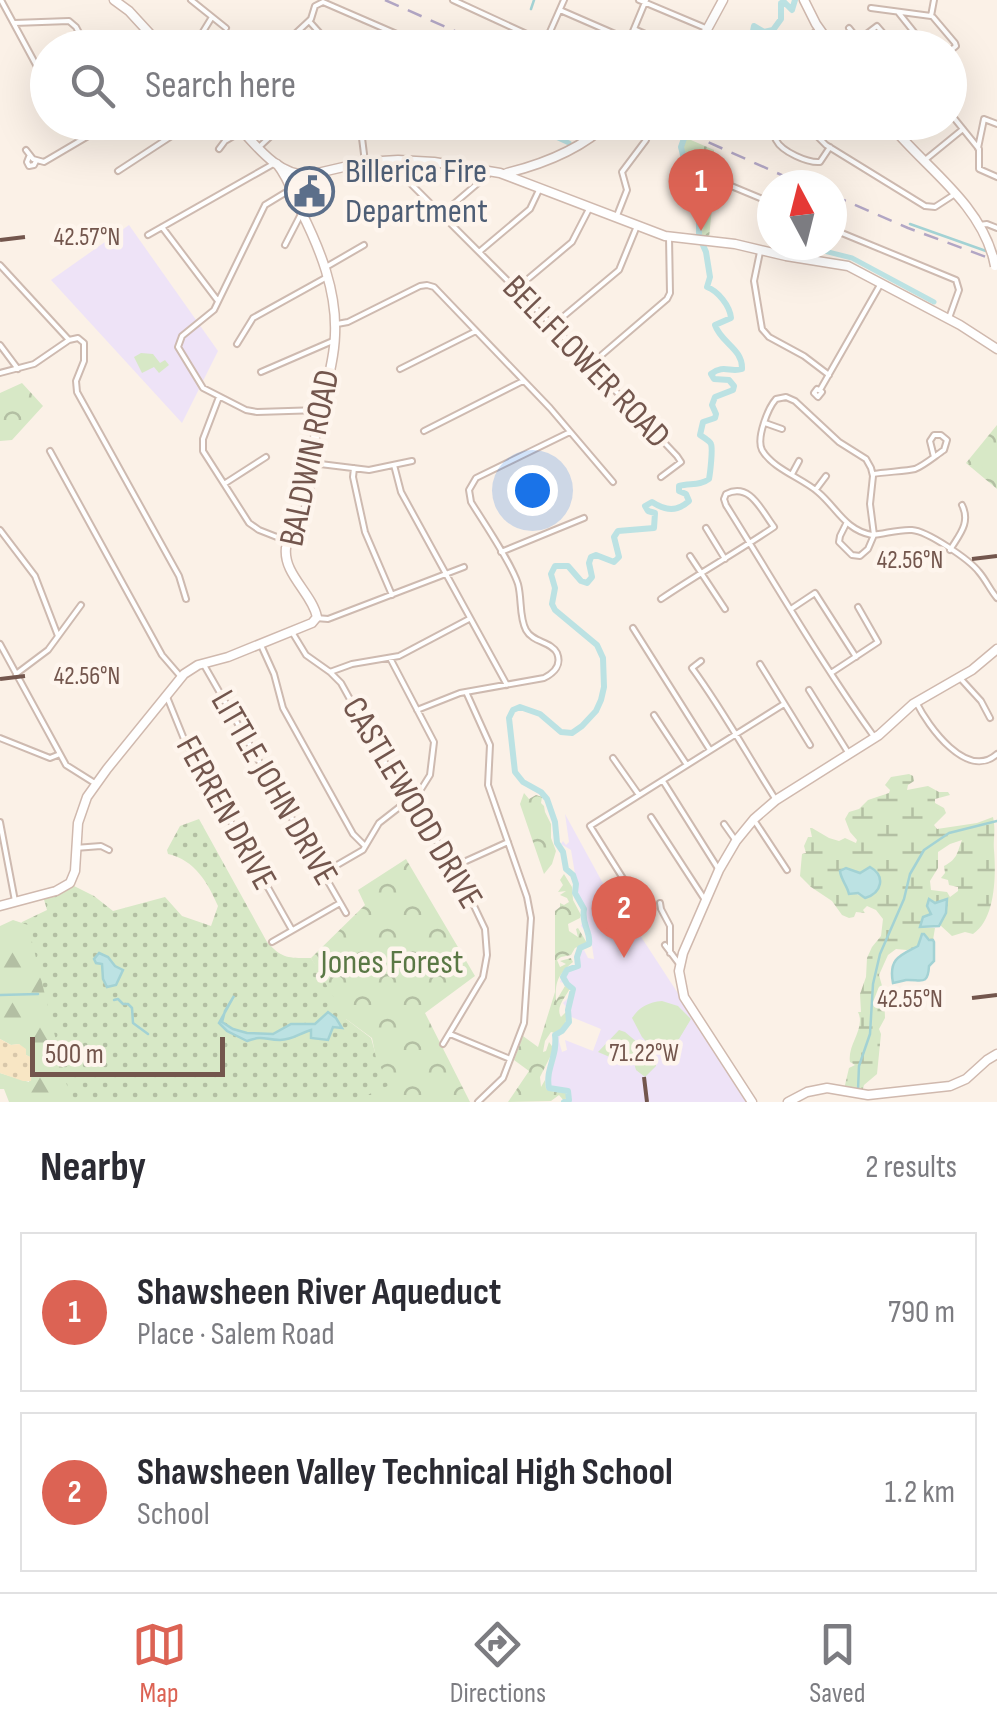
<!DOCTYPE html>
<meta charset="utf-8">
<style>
:root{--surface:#fff;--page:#f2f2f3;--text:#2b2b33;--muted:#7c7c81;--line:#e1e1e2;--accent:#dc6354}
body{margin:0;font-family:"Sofia Sans Condensed",sans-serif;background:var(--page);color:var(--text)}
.compass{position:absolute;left:757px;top:170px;width:90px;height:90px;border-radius:50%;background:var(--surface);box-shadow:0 10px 40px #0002;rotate:353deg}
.scale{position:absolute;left:30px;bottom:25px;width:195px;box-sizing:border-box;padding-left:10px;border:5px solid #73564d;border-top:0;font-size:28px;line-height:35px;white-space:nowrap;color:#73564d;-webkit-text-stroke:8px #fef5ed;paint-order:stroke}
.you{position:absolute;left:532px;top:490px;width:35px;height:35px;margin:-25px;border:8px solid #fff;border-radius:50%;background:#1a73e8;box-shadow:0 0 0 15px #1a73e833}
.badge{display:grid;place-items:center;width:65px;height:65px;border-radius:50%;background:var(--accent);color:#fff;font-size:32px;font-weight:700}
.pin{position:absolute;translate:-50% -82px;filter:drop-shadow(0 2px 5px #0008)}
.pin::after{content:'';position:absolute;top:52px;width:35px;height:30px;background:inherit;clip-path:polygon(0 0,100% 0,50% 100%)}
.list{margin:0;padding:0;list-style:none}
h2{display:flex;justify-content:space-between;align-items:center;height:130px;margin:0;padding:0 40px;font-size:42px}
h2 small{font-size:32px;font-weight:400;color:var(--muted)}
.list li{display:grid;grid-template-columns:65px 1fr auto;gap:30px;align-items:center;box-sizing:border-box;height:160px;margin:0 20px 20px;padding:0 20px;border:2px solid var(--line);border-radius:0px}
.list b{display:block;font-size:38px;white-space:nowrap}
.list p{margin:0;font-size:32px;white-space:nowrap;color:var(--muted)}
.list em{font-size:32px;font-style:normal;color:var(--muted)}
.icon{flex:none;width:55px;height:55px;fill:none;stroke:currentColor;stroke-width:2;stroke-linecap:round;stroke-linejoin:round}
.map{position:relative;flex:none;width:997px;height:1102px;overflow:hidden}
.search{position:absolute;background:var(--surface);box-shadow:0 10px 40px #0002;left:30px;right:30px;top:30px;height:110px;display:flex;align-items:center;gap:25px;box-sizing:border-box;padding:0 35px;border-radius:55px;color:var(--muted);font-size:38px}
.sheet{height:490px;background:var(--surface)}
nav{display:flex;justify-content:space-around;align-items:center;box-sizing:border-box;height:140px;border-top:2px solid var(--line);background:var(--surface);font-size:28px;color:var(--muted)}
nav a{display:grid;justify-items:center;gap:5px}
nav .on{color:var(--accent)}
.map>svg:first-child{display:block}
.education{fill:#eee3f7}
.grass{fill:url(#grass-dots)}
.forest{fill:url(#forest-firs)}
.wetland{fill:url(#wetland-marsh);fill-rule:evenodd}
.sand{fill:url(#sand-dots)}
.park{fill:url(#park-crowns)}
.pitch{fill:#d7e8c6}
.water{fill:#bce2e3;stroke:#a3d2d4;stroke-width:2.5}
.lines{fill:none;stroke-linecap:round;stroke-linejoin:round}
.stream{stroke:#a3d2d4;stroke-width:2.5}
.canal{stroke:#bce2e3;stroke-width:5}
.river{stroke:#bce2e3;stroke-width:6}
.street-casing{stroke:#cebab0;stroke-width:8}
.secondary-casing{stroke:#d0b9ae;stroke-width:11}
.street{stroke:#fff;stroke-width:4}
.secondary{stroke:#fff;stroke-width:8}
.rail{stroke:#b2a6c4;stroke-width:2.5;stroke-dasharray:15 10;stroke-linecap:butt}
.secondary-bridge-casing{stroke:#d0b9ae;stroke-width:11;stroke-linecap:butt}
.secondary-bridge{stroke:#fff;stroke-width:8}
.ticks{fill:none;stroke:#73564d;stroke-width:4}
.labels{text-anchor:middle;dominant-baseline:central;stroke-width:9;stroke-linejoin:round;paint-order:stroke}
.service-label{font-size:35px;fill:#4e5e75;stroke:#fef5ed;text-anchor:start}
.street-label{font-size:35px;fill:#73564d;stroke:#fef5ed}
.park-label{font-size:35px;fill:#5a7845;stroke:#fef5ed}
.ticks-label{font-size:25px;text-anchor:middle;fill:#73564d;stroke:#fef5ed;stroke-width:9;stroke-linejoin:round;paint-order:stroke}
</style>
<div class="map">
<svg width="997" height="1102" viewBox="0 0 997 1102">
<defs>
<pattern id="grass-dots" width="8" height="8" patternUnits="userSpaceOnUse" patternTransform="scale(2.5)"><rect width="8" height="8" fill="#d7e8c6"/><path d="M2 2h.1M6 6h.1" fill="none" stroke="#b3bfa3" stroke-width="1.8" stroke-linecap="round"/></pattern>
<pattern id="forest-firs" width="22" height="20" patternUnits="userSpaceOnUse" patternTransform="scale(2.5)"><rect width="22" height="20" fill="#d7e8c6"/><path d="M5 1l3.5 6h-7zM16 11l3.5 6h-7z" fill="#b3bfa3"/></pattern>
<pattern id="wetland-marsh" width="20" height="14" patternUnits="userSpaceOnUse" patternTransform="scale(2.5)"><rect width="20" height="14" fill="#d7e8c6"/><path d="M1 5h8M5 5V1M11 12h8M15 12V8" fill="none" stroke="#b3bfa3"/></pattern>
<pattern id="sand-dots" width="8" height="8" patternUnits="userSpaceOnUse" patternTransform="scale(2.5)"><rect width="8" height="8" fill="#f8e6c4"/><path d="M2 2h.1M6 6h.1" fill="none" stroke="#d8c7aa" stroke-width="1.8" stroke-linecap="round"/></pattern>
<pattern id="park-crowns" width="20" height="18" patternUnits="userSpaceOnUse" patternTransform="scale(2.5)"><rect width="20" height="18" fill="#d7e8c6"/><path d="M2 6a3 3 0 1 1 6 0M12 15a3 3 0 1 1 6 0" fill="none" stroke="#b3bfa3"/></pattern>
</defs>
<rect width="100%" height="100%" fill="#fbf1e7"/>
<path class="education" d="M129 225 218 351 182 423 51 280Z
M565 814 605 887 634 926 749 1102H569L570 1097 563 1088 555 1090 547 1087 546 1084 549 1081 546 1074 551 1060 555 1063 556 1048 554 1041 559 1034H560L559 1041 562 1052 567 1050 565 1040 593 1051 601 1029 569 1016 568 1009 563 1003 568 998 572 1003V985L560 982 563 975 575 965V953L584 950 588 958 594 959 591 939 581 926 582 923H586L585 919 578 892 571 850 561 844 563 841 566 845 569 842Z"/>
<path class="grass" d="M199 819 267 942C282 959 289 958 311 958L346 1012V1019L371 1038 375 1052 392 1085 356 1102H53L17 930 22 922 47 910 43 896 72 885 94 896 113 911 165 897 182 916 211 926 218 906C208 883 195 860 168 854L167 850 180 826Z"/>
<path class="forest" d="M13 920 28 925 71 1102H9L4 1089H0V1073L29 1082 33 1059 26 1055 19 1044 11 1045 0 1039V926Z"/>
<path class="wetland" d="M909 774 913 776 914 781 908 785 907 790 928 786 939 792H948L950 795 935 799V803L944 808 946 813 934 825 937 829 977 823 993 817C996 831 993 838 994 850 996 874 996 919 973 934L965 932 952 936 940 925 946 913 947 900 935 903 931 899 927 906 931 915H926L923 928H935L933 940 926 937 920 940 916 948 907 950 896 949 888 955 879 975 884 993 885 1018 879 1029 881 1034 877 1074 864 1085 862 1092 845 1088V1085L849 1068 855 1065 850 1062C847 1045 866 1028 858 1012H861L860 994 866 977 867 958 872 947 881 936 883 919 876 910 867 906 863 910 865 913 856 912 854 917 849 918 842 915 832 901 811 887 800 876 802 854 806 853 804 846 808 837H812L810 828H812L829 838 839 841 845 838 856 843 857 840 850 832 845 819 849 812 859 809 868 800 889 793 890 790 885 785 891 777ZM962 840C957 852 958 859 944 866L945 873 941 878 948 880 949 885 958 887V891L950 897 947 892 931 890 930 881 938 868V852L950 844ZM851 869 860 873 866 869 865 898 854 893 841 879Z"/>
<path class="sand" d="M0 1039 11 1045 19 1044 26 1049V1055L33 1058 31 1081H23L0 1073Z"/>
<path class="park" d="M684 137 714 150 713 174 709 183 711 189 716 192 712 208 709 238 699 236V219L681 147Z
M22 383 43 406 12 440 0 441V393Z
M997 425V489L966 463Z
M524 793 529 799 536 795 542 797 541 803 544 806 545 812 551 824V838L556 851 552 864 544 874 520 804Z
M406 859 475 976 425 1013 470 1102H351L390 1085 376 1058 372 1038 346 1019 311 958 365 905 358 890Z
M564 874 572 887 573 900 581 915 580 918 568 924 569 931 578 937 576 929 578 928 587 943 575 948 571 955 561 957 557 960 560 967 566 964 560 961 571 958 573 962C558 975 555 981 556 1001L565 986 570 988C566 997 555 1007 561 1017L566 1012C567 1024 565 1028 555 1033L551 1032 545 1041 543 1052 546 1051 549 1042 554 1049 540 1077 541 1087 545 1080 546 1089 555 1092 561 1090 567 1094 565 1102 559 1095 551 1101 508 1102 529 1071 514 1060 523 1036 538 1047 555 992V911L560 907V903L564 905 569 902 567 898 560 895 566 891 558 892 563 885 560 880Z"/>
<path class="pitch" d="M141 353 153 354 160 363 165 360 169 365 159 373 154 367 142 373 134 357Z
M989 445 997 451V478L976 462Z
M662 1001 678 1006 691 1019 679 1039 663 1052H656L642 1037 632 1018C639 1007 649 1002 662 1001Z
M619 1030 625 1032 644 1048 639 1054 656 1063V1066L645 1077 636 1070 634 1063 637 1056 619 1061 598 1052Z"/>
<path class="water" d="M870 867C886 876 882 893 865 898L858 893 849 894C847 885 841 880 840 871L846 868 860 873Z
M929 899 935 903 947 899 946 913 939 926 920 927 923 917 931 914 927 906Z
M922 934H924L929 940H933L934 942V961L929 966C928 987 920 979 906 980 902 981 898 982 893 983 888 958 901 955 918 946Z
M99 953 108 957 115 966 123 970 116 985 107 987 103 979 102 964 96 963 94 959Z
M234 996 225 1011 222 1022 233 1029 247 1033 273 1034 291 1024H315L328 1012 336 1018 342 1028 333 1027 328 1040 311 1038V1030C300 1033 293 1040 280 1040 265 1040 263 1035 247 1041L227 1031 219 1023Z"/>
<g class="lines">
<path class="stream" d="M531 9 534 0
M206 31 221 48
M910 224 986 251
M0 995 38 994
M114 1000 118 999 123 1004H128L132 1008 133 1023 148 1034
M858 1090 859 1066 870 1034 873 984 880 954 904 899 910 874 924 850 949 833 997 821"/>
<path class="canal" d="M401 122 541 133 556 137 569 143
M364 123V122
M820 250 852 258 934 302"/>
<path class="river" d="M755 48 753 31 754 26 764 32 773 30 781 19V3L784 2 792 10 795 0
M564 1102 569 1100 568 1091 549 1088C545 1069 558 1056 555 1035L562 1031 569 1022 568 1010 573 989 567 984 563 977 567 970 578 966 577 957 580 948 589 944C591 931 581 925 584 909L575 893 576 884 573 875 566 869 563 852 557 843 555 822 547 799 541 792 523 782 515 772 509 718 513 710 520 707 540 714 561 732 572 733 582 726 596 711 601 700 604 687 603 658 597 645 555 610 552 604 555 588 551 574 555 566H568L581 581 587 583 592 577 589 563 591 557 596 555 614 562 619 557 614 537 618 531 654 528 655 513 648 511 645 506 652 502C666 511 677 512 689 501L686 494 679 491V486C690 483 700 486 709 479 710 474 713 449 711 444 710 441 703 437 700 435L703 422 715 418 716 414 712 405 715 397 733 390 734 386 729 380 714 379 711 374C724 364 730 373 742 369 743 349 721 343 715 325L731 318C730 306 718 291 707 287L710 277 706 252 699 236V219L681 147 688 127 692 122"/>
<defs>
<path id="street" d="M1 0 48 87
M191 0 226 28
M453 0 557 48
M639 0 708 29
M871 8 931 16
M560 10 629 40
M898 12 918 37
M931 16 934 0
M933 17 955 43 956 46 950 51
M309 21 326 40 322 48
M14 23 69 21 76 27 87 48
M849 28 865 48
M634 29 677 48
M545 43 564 0
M193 48 212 17
M280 48 311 19 315 6 323 2 429 48
M386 48 392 33
M626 48 646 0
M801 48 806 39 818 30
M848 48 877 26 896 48
M950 113 979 149V169L997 177
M360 122 365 162
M580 122 589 135
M774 122C773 129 772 133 776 140 782 152 808 163 820 162L830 147
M810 122 816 135 826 145 925 206 935 207 955 194
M258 148 274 133 294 122
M978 148 984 119 997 124
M219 149 225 141 242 131
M26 150 33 159 44 162 112 122
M29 157 27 162 29 166 34 165 36 161
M925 160 963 129
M388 161 572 345 677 456 681 462 661 477
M118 171 193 122
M724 183 722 187 717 188 712 182 715 177H720L724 183 772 203
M288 191 265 205 214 310 182 336 178 347 203 388 246 410 257 412 320 410
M442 214 491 172
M616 218 627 190 622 172 646 140 648 133
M979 225 987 224 997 228
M162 227 218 301
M832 229 956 280 959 290 949 318
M148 235 275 163
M285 245 301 214
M479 252 530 209 540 188
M760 252 754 281 762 329 769 337 804 356 829 375
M814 260 817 245
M0 265 69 340
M326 267 364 245
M516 289 572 242 589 209
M337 324 348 322 420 286 427 285 434 287 550 408 613 482
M552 326 619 270 637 226
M69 340 78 338 84 343V361L76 381 77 392 179 576 186 599
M237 344 253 318 327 277
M0 345 18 369
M590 365 667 299 670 293 669 237
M400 369 476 331
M261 372 335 340
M0 373 34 364 69 340
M817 389 822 392 818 397 814 393Z
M820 390 880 285
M219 397 203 439V451L249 523 259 530 287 541
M765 423 782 429
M424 431 523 381
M50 451 162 655 181 677
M312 463 369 470 412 461
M394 465 401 492 507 685
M354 468 353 477 365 532 392 595
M792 474 799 461
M873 474C884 472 907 471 915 469 925 465 935 456 944 450L947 440 941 435H934L930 441 934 457
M224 484 266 457
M817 488 826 476
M846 524 840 536 839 542 852 555 860 556 868 549 874 535 870 504 873 476 871 468 866 459 839 442 795 401 786 397 776 399C768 408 756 438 762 450 773 469 802 478 818 492 837 508 845 530 872 535 885 534 899 529 912 530 927 531 969 559 979 572 986 580 990 590 997 598
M706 528 725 559
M0 530 35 576 58 636
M950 550C959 535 971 523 962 505
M501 552 584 518
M690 556 725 609
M661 599C698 574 737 552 774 527 761 510 750 482 726 494L724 499 726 505C775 583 821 663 875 738
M791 609 815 593 856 657
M316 618 328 619 464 567
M633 628 710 750
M292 632 306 655 330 672 341 683 417 820 443 848 455 866 485 929 487 955 483 977 443 1044
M260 643 274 674 283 708 353 834 365 846
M0 644 66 765 93 782
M701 661 692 668C723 710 748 756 776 800
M760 664 810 745
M204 665 346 913
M330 672 352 664 399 656 469 619
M831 673 878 642 858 607
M16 674 48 650 81 605
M960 678 981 701 990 718
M809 690 849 754
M467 694 490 745 488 785 527 897 531 918 524 1023 503 1078 478 1102
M167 697 184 739 292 930
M916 702C928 726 967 781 997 754
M417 710 460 693 544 678C554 673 562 665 557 653 551 641 533 643 526 630 519 617 522 599 518 584 511 562 484 523 471 502L469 490 476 478 570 432
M654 715 687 765
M0 738 50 758 60 754
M613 758 639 795
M663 781 719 870
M651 817 705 900
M754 820 787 870
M0 822 15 901
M724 824 736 841
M75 848 101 846 109 850
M455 866 508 842
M325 872 363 850 379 823 420 791 430 775 434 742 390 658
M624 880 590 826 784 704
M660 903 661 909 670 926V953
M272 942 340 903
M665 945 680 965
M450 1034 510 1059"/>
<path id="secondary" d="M114 0 129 11 163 48
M804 0 816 24 833 48
M697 48 723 0
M234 122C255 144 277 176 309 175L365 162 398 160 434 162 500 173 665 236 735 244 786 256 848 266 960 325 997 349
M888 122C924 167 977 200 993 257
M507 173C543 164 582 149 609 122
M0 906 56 891 70 883 75 871 78 823 87 797 107 769 184 674 198 665 228 657 312 623 317 617C312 593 283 574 286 548 287 535 303 524 306 508 311 483 311 457 316 432 321 401 334 367 335 335 337 291 320 249 301 211 293 194 289 179 277 164
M752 1102 684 997 679 971 683 953 719 870 736 841 754 819 776 800 879 735 913 704 972 670 997 649
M788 1102 807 1092 827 1088 868 1095 950 1086 966 1079 987 1060 997 1054"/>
</defs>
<use href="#street" class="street-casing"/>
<use href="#secondary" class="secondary-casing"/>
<use href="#street" class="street"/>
<use href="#secondary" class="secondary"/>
<path class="rail" d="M385 0 493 48
M663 122 804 185
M832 195 908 228 997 261"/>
<defs>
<path id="secondary-bridge" d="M993 257 995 266"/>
</defs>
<use href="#secondary-bridge" class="secondary-bridge-casing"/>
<use href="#secondary-bridge" class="secondary-bridge"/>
</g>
<path class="ticks" d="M0 240 25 237M972 559 997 556M0 679 25 676M972 998 997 995M644 1077 647 1102"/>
<defs>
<symbol id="civic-ring" viewBox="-11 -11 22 22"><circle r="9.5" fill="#fef5ed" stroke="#5c6f8a" stroke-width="1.5"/><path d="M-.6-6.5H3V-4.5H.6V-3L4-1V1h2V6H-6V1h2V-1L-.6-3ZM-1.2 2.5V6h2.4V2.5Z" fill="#5c6f8a"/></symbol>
</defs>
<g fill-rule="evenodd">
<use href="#civic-ring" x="282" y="164" width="55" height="55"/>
</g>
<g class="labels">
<g class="service-label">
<text x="345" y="171">Billerica Fire<tspan x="345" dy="40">Department</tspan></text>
</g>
<g class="street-label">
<text transform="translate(586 362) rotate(46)">BELLFLOWER ROAD</text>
<text transform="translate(310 458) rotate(-78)">BALDWIN ROAD</text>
<text transform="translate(274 788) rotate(60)">LITTLE JOHN DRIVE</text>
<text transform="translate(412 803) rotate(59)">CASTLEWOOD DRIVE</text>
<text transform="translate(226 813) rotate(61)">FERREN DRIVE</text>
</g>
<g class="park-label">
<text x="392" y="962">Jones Forest</text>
</g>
</g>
<g class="ticks-label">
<text x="87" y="245">42.57°N</text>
<text x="910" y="568">42.56°N</text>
<text x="87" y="684">42.56°N</text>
<text x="910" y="1007">42.55°N</text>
<text x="644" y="1061">71.22°W</text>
</g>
</svg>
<svg class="compass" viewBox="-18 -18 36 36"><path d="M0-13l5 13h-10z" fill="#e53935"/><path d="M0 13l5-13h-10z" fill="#7c7c81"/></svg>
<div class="scale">500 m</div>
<div class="you"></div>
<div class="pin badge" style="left:701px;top:231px">1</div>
<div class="pin badge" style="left:624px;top:958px">2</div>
<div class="search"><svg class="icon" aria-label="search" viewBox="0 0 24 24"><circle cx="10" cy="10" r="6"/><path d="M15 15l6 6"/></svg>Search here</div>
</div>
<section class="sheet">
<h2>Nearby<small>2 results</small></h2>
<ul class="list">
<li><span class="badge">1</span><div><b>Shawsheen River Aqueduct</b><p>Place · Salem Road</p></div><em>790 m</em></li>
<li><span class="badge">2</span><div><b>Shawsheen Valley Technical High School</b><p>School</p></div><em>1.2 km</em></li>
</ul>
</section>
<nav>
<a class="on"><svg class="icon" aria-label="map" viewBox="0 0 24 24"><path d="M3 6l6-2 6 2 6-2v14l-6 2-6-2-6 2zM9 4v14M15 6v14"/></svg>Map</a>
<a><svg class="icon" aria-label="directions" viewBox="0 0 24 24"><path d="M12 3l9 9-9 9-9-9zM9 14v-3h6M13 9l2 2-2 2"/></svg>Directions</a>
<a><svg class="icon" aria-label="saved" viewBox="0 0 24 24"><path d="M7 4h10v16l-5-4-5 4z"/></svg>Saved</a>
</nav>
